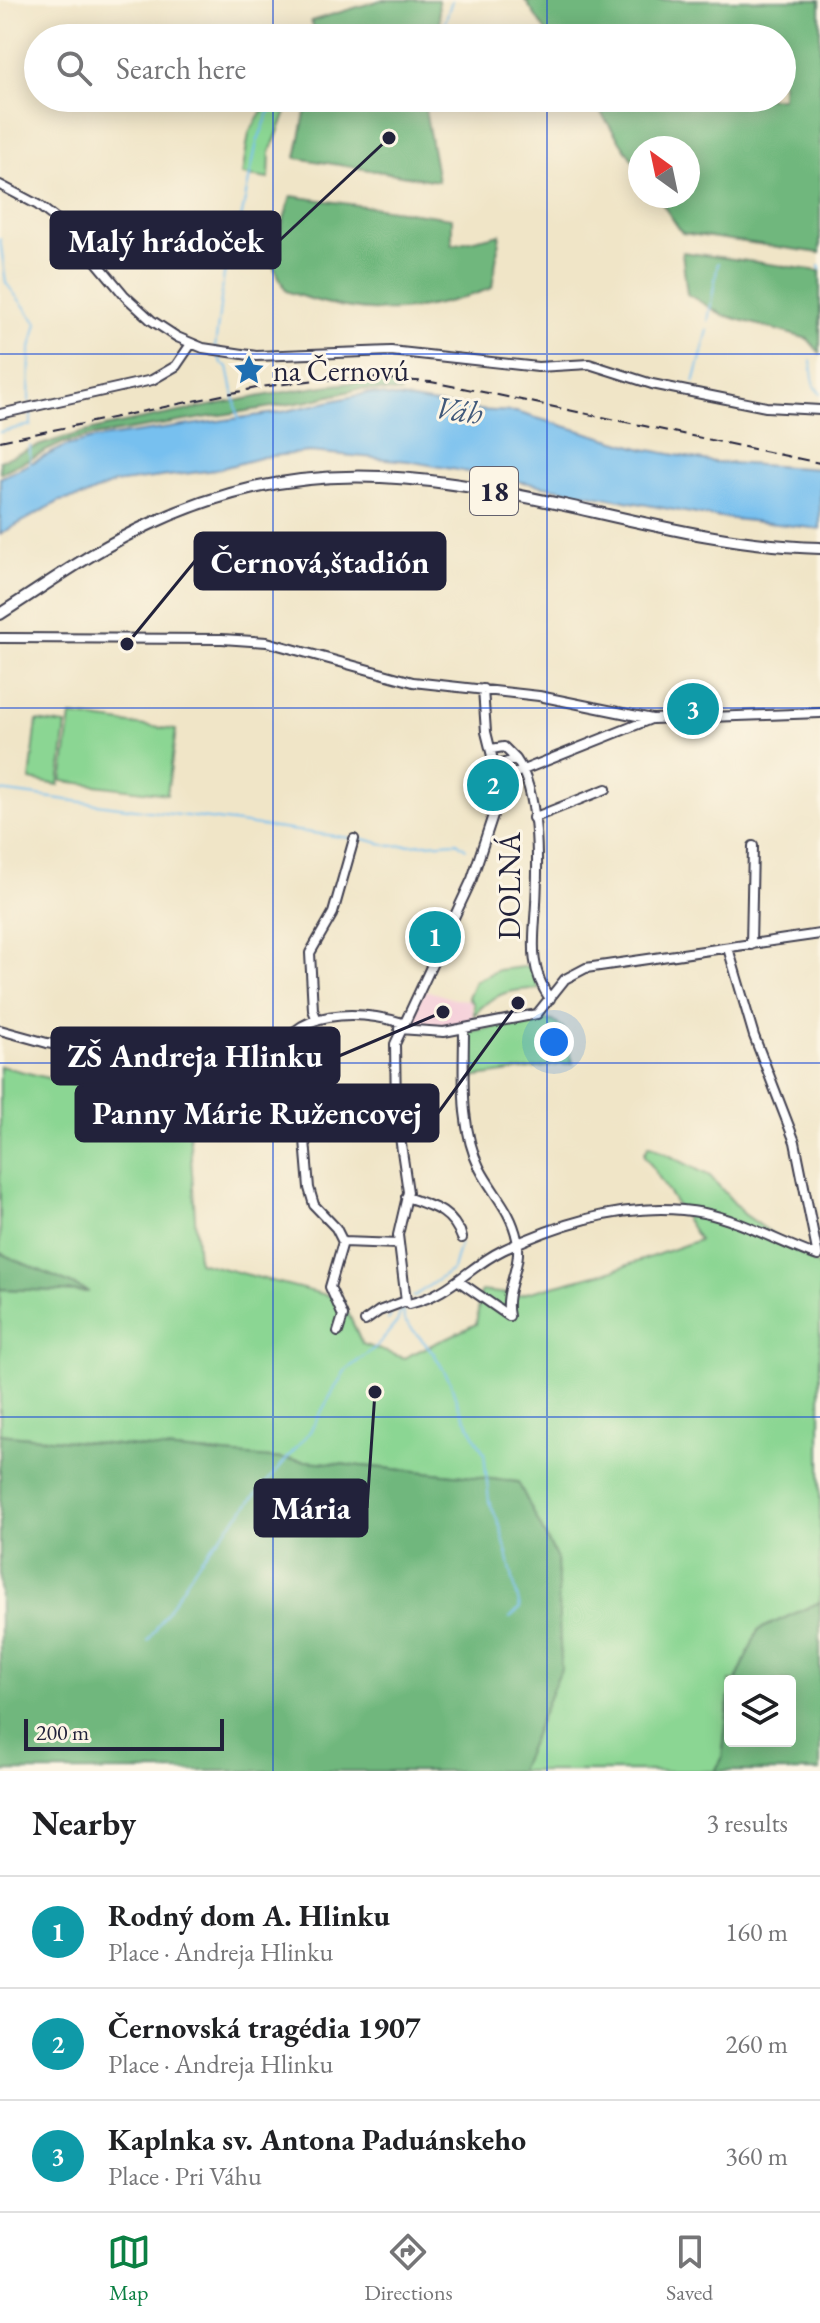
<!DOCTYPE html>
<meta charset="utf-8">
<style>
:root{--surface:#fff;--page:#f6f6f6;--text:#202124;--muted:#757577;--line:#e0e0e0;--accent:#0b8043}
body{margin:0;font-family:"EB Garamond",serif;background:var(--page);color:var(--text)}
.controls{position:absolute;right:24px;bottom:24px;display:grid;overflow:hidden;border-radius:8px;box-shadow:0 4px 20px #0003}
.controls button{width:72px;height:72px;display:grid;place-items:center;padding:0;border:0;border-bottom:2px solid var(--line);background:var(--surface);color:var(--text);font:40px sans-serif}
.compass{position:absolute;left:628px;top:136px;width:72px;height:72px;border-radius:50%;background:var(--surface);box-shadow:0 4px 20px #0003;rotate:327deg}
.scale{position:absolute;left:24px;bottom:20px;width:200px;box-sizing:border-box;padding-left:8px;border:4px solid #22223b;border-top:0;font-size:22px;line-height:28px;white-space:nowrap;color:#22223b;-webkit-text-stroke:6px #fcf5e5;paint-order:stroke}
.you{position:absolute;left:554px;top:1042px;width:28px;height:28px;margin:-20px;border:6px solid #fff;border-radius:50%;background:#1a73e8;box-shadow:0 0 0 12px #1a73e833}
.badge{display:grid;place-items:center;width:52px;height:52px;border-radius:50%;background:var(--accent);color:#fff;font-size:26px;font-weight:700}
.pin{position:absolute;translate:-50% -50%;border:4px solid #fff;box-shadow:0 2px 8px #0006}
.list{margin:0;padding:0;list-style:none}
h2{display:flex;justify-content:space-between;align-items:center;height:104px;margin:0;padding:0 32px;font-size:34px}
h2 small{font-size:26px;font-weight:400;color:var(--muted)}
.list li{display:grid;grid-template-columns:52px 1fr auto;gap:24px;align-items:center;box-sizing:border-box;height:112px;padding:0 32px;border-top:2px solid var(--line)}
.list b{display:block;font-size:30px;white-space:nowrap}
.list p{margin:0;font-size:26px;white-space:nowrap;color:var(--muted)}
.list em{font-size:26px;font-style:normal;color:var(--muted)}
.icon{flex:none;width:44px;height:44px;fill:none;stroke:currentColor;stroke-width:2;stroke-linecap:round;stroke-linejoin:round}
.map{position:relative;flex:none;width:820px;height:1771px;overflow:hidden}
.search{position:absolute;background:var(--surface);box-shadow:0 4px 20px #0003;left:24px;right:24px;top:24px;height:88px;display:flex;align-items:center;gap:20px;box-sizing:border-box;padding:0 28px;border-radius:44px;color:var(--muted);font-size:30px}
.sheet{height:440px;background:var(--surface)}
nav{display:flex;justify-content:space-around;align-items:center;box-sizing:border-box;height:112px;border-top:2px solid var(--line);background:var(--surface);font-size:22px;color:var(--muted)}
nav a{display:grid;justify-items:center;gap:4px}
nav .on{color:var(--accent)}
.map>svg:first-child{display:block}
.built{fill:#f5cfda}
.green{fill:#8bd693;stroke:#567c67;stroke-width:2}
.forest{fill:#70b77d;stroke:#496c5c;stroke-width:2}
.water{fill:#77c0ef;stroke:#4c7195;stroke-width:2}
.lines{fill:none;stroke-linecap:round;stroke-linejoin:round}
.stream{stroke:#77c0ef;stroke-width:2}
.minor-casing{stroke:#413f50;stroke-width:12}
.major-casing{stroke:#413f50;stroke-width:14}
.minor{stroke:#fff;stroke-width:8}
.major{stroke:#fff;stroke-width:10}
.rail{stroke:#22223b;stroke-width:2;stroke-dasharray:12 6;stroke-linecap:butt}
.grid{fill:none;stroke:#1d4ed8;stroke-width:2;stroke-opacity:0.55}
.labels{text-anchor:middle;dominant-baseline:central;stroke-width:6;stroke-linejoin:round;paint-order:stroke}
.shield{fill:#fcf5e5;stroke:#63616e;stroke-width:2}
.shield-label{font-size:28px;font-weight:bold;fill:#22223b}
.poi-label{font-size:30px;fill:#22223b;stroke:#fcf5e5;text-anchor:start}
.street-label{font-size:30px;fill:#22223b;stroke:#fcf5e5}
.water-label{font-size:32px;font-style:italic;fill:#40597a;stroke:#fcf5e5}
.leader{fill:none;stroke:#22223b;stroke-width:3}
.callout-dot{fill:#22223b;stroke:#fcf5e5;stroke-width:3}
.callout{fill:#22223b;stroke:#22223b;stroke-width:3}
.callout-label{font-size:32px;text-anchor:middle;font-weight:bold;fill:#fff}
</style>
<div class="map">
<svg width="820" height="1771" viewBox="0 0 820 1771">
<rect width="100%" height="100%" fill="#fcf5e5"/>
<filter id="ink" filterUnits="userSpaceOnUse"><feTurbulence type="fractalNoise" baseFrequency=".0125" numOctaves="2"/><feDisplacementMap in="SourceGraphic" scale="16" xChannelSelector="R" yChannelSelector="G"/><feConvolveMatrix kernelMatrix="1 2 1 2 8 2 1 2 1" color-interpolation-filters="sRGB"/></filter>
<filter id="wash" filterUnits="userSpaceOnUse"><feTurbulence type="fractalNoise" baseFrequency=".006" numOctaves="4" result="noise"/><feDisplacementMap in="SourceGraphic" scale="32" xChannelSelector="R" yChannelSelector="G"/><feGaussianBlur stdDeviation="1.8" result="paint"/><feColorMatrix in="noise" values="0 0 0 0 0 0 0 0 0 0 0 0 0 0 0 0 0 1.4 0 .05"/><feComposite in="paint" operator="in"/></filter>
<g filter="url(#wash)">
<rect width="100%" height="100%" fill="#f0e5c7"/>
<path class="built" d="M425 990 455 999 471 1000 473 1024 443 1029 404 1028Z"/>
<path class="green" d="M270 98H292L270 152 269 179 242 175 249 133Z
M71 716 176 730 167 794 62 781Z
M37 721 66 725 59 785 30 780Z
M531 966 539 989C511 989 493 993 474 1015V1004L468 997 475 981 498 970Z
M542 1020 553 1021 563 1028 573 1063 469 1078 470 1031Z
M0 1066 188 1113 198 1262 342 1299 362 1344 404 1358 476 1324 481 1291 519 1295 614 1270 699 1240 644 1154 649 1145 710 1176 744 1214 820 1267V1602L758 1630 736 1681H730L722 1759 715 1771H519L521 1762 518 1482C346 1461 173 1452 0 1434V1289L87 1292 0 1253Z"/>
<path class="forest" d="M381 0H438L441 38H318L311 21Z
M525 0H820V253L682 233 657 196H688V148H640V171L591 98H782V38H550Z
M308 98H423L438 181 296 158Z
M291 196 452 218V245L500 234 492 288C416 316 363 319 286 291L271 261Z
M682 252 820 271V353L808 339 723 315 687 294Z
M349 383H400L401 393 359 389 309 401 92 436 63 443 0 473V461C59 434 122 423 185 411 240 400 294 389 349 383Z
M0 1253 89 1292 0 1289Z
M0 1434C173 1452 346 1461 518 1482L557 1559 561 1669 519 1771H0Z
M820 1602V1771H715L722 1759 730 1696V1741H790V1681H736L758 1630Z"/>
<path class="water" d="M368 393 475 410 516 412 643 449 714 462 820 469V529L707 516 408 461 310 452 263 457 215 470 114 483 85 496 60 501 0 534V478L66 446 93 439 282 412Z"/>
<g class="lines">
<path class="stream" d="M440 38 452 0
M0 239 6 283 37 323 30 352 29 404
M819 266 820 269
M708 321 718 263
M215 348 224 274 233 257 257 142 269 113 287 98
M217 353 222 364 228 367 239 421
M811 361 814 386 820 393
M694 383 708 330
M31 426V412
M0 432 31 425
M30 465V446
M0 791 350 838
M356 837 391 846 457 842 466 849
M413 1297 453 1269 460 1244
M403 1306 404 1320 433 1352 450 1381 458 1405 484 1453 489 1501 501 1529 520 1608 510 1618
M388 1320 391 1316
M148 1641 200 1560 309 1433 345 1371 377 1346 397 1322 401 1310"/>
</g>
</g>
<g filter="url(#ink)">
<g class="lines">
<defs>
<path id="minor" d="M0 185 38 205 69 229 125 296 151 320 177 337 203 348 256 356 391 351 538 367 589 364 652 384 766 407 820 410
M0 414 152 380 176 366 191 344
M0 638 222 639 267 642 413 682 539 696 652 719 820 713
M483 689 486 732 498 780 496 806 472 879 395 1044 396 1110 408 1192 398 1235 406 1301 409 1304C451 1294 468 1267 503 1250 564 1221 636 1200 704 1213 743 1221 780 1243 818 1256
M491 749 504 747 516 759
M496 766 516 759C540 793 538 863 536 904 534 940 528 967 550 999
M498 780 651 719
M533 818 606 789
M751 945 753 846
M728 948 754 1036 795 1142 818 1256
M317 1020 313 1010 310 953 333 913 354 839
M399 1029 444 1032 537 1014 565 979 586 968 820 934
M0 1030 47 1043 190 1070 260 1066 280 1072
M464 1030C464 1075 459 1127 480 1169 493 1194 511 1210 517 1239 523 1267 503 1289 509 1316
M252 1064 280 1050
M406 1197C435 1207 452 1211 462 1238L460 1231
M343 1242 399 1244
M460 1282 509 1316
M365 1321 379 1311 406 1301
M338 1332 343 1316 330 1287 343 1242 336 1228 314 1205 309 1188 304 1128 277 1060C292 1006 361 1011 403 1023"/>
<path id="major" d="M0 614C49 583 97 548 150 524 296 456 413 472 564 505 648 524 733 546 820 548"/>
</defs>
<use href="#minor" class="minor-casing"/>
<use href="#major" class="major-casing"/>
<use href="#minor" class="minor"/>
<use href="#major" class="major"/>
<path class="rail" d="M0 441 261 387 317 380 374 378 431 382 488 393 820 463"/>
</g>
</g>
<path class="grid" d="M273 0V38M547 0V38M273 98V1771M547 98V1771M0 354H820M0 708H820M0 1063H820M0 1417H820"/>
<defs>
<symbol id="sight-bare" viewBox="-9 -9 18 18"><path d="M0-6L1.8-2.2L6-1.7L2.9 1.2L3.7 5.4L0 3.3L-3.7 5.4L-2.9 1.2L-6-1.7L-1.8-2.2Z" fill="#1f6fb2" stroke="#fcf5e5" stroke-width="2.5" paint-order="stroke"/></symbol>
</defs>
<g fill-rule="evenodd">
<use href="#sight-bare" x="227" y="348" width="44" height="44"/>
</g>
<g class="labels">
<rect class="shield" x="470" y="467" width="48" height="48" rx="6"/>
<g class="shield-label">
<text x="494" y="491">18</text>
</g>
<g class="poi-label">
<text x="273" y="370">na Černovú</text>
</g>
<g class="street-label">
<text transform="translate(509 886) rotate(-90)">DOLNÁ</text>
</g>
<g class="water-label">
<text transform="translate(459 410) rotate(8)">Váh</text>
</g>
</g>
<path class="leader" d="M389 138L280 240M127 644L195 561M443 1012L339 1056M518 1003L438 1113M375 1392L367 1508"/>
<g class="callout-dot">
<circle cx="389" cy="138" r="8"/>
<circle cx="127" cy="644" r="8"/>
<circle cx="443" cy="1012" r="8"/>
<circle cx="518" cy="1003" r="8"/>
<circle cx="375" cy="1392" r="8"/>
</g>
<g class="callout">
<rect x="51" y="212" width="229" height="56" rx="8"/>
<rect x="195" y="533" width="250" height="56" rx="8"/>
<rect x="52" y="1028" width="287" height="56" rx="8"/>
<rect x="76" y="1085" width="362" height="56" rx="8"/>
<rect x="255" y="1480" width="112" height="56" rx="8"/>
</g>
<g class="callout-label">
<text x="166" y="252">Malý hrádoček</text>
<text x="320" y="573">Černová,štadión</text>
<text x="195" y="1067">ZŠ Andreja Hlinku</text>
<text x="257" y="1124">Panny Márie Ružencovej</text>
<text x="311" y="1519">Mária</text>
</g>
</svg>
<div class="controls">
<button><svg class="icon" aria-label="layers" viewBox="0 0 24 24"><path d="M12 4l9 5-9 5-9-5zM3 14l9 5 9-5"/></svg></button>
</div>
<svg class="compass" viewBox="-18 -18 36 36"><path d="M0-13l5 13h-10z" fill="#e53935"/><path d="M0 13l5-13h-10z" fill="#757577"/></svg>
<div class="scale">200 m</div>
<div class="you"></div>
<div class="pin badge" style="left:435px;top:937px;background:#0f9aa8">1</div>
<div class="pin badge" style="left:493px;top:785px;background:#0f9aa8">2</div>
<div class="pin badge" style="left:693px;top:709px;background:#0f9aa8">3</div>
<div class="search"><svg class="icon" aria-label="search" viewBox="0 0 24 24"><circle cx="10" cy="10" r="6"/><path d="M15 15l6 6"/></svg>Search here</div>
</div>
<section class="sheet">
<h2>Nearby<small>3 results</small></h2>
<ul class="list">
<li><span class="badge" style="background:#0f9aa8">1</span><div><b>Rodný dom A. Hlinku</b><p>Place · Andreja Hlinku</p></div><em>160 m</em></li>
<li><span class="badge" style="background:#0f9aa8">2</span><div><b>Černovská tragédia 1907</b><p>Place · Andreja Hlinku</p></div><em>260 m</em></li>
<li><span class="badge" style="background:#0f9aa8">3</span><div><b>Kaplnka sv. Antona Paduánskeho</b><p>Place · Pri Váhu</p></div><em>360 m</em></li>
</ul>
</section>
<nav>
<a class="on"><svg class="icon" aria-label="map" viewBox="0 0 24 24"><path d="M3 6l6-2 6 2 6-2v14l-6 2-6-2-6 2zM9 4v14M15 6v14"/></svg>Map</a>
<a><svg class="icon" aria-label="directions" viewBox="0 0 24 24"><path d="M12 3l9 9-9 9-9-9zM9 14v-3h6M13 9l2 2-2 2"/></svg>Directions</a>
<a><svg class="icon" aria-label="saved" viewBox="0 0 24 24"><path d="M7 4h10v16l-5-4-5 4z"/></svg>Saved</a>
</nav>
